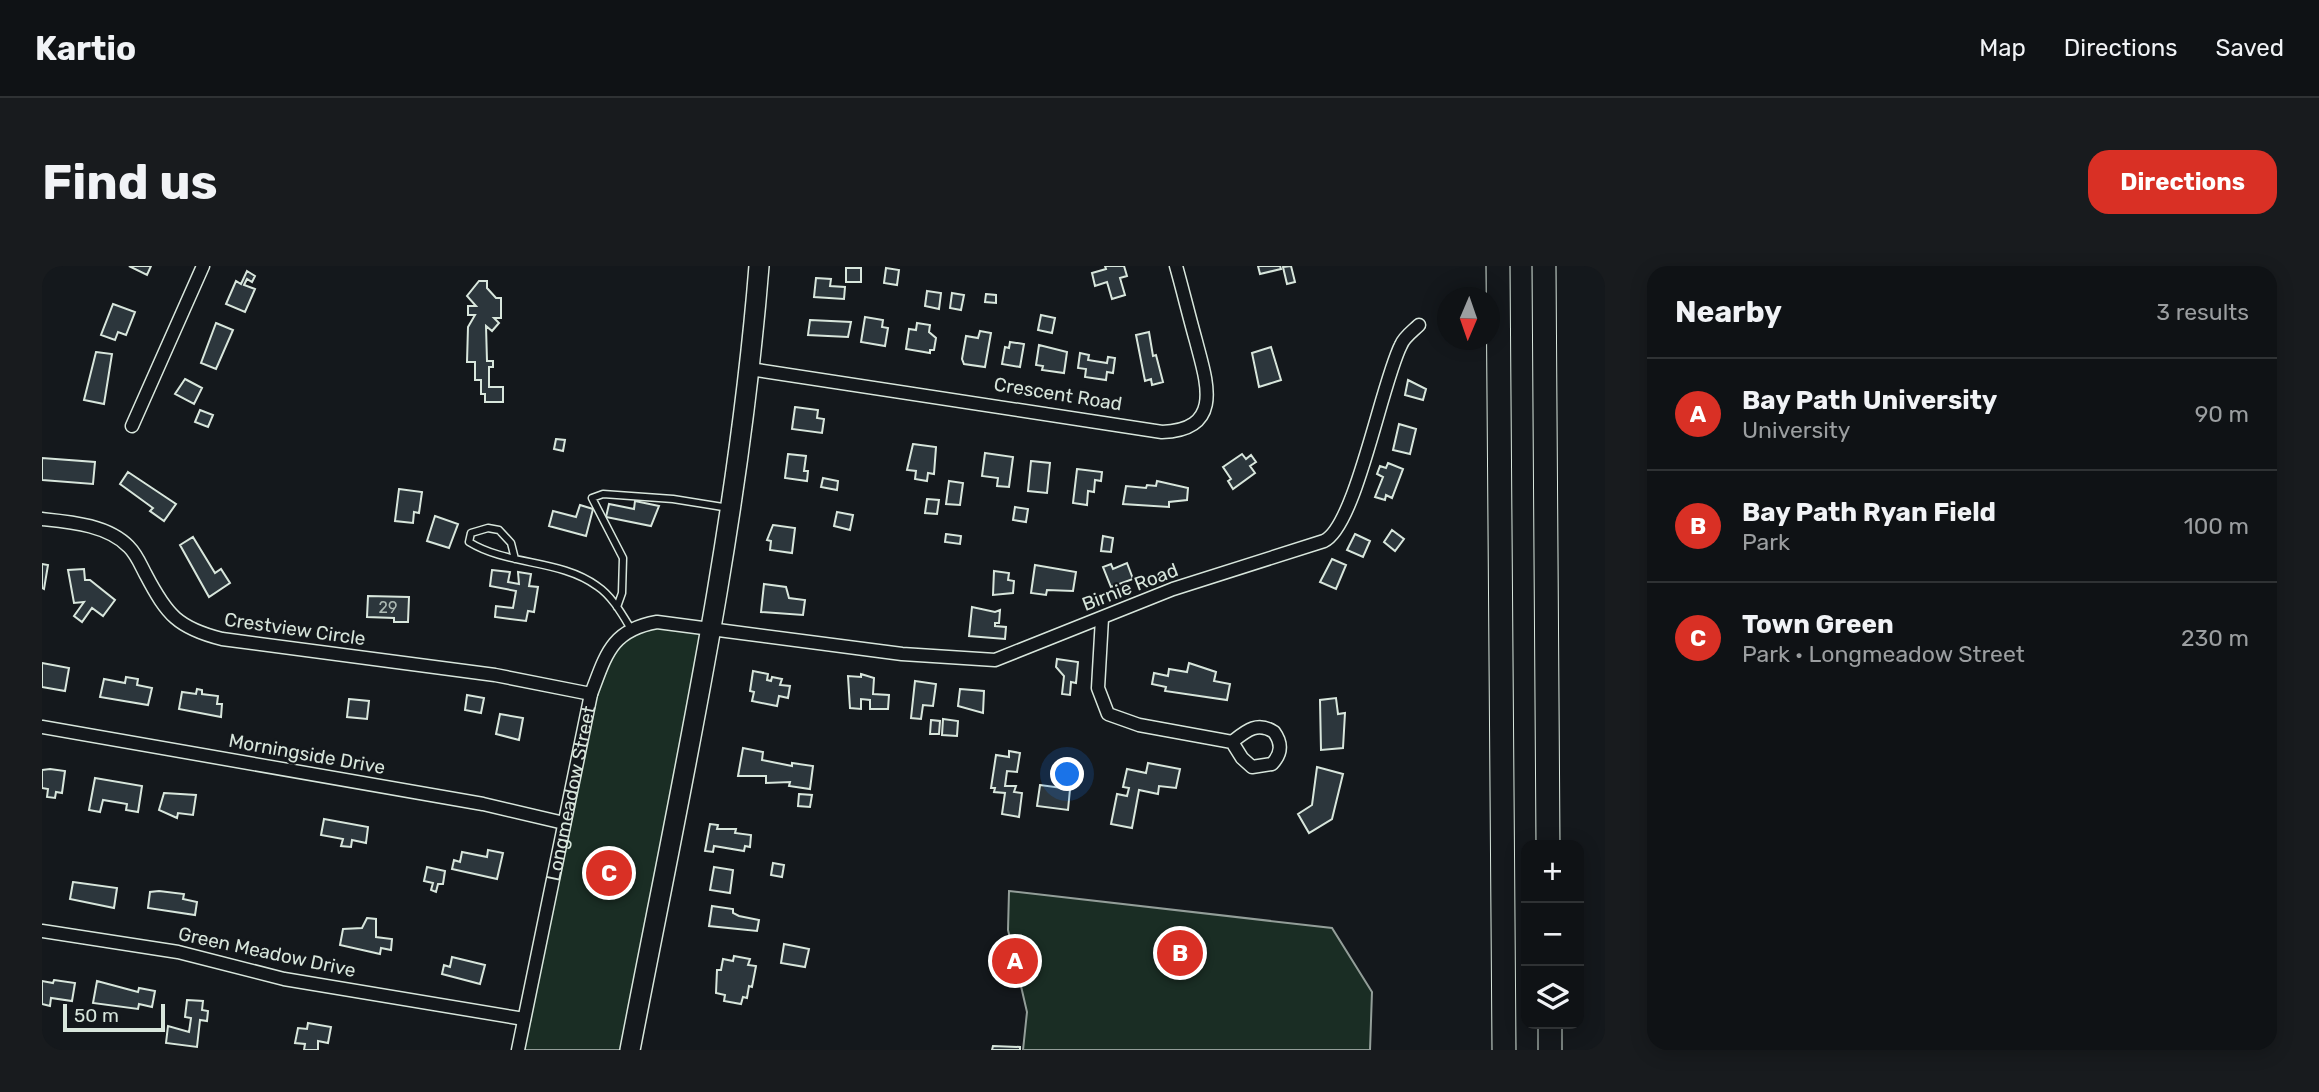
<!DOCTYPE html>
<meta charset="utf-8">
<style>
:root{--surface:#0f1215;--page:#181b1e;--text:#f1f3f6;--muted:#9b9ea0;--line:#2f3234;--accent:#d93025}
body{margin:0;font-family:Rubik,sans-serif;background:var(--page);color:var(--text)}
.controls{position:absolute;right:21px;bottom:21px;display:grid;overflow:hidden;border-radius:14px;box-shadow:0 4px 18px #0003}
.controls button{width:63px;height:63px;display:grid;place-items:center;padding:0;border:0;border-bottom:2px solid var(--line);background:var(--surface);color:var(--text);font:35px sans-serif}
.compass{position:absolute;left:1395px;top:21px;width:63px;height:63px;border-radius:50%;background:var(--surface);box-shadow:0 4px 18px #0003;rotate:182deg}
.scale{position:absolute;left:21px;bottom:18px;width:102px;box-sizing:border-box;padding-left:7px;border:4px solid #d8e6dc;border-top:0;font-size:19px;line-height:24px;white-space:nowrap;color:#d8e6dc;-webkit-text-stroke:5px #14181c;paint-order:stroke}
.you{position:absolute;left:1026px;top:509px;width:24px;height:24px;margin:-18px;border:5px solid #fff;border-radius:50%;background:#1a73e8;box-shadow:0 0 0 10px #1a73e833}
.badge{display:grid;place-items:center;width:46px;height:46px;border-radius:50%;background:var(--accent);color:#fff;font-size:23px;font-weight:700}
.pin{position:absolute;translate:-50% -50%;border:4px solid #fff;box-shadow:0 2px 7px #0006}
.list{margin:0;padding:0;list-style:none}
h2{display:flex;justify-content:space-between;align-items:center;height:91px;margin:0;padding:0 28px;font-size:30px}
h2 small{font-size:23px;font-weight:400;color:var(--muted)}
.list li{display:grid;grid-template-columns:46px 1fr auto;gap:21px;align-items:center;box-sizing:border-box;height:112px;padding:0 28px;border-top:2px solid var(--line)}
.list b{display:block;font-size:26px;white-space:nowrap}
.list p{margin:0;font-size:23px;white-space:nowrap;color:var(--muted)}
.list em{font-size:23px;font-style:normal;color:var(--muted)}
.icon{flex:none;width:38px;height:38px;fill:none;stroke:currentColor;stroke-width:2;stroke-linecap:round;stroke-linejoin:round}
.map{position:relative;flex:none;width:1563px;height:784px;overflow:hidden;border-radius:21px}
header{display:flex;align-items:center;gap:42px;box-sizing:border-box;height:98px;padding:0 35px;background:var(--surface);border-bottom:2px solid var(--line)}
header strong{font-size:33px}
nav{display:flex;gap:38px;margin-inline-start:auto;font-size:24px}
.intro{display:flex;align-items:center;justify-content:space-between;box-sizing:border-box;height:168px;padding:0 42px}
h1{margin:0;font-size:49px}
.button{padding:18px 32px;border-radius:21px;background:var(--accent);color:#fff;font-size:24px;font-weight:700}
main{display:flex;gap:42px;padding:0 42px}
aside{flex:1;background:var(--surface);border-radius:21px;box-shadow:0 4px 18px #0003}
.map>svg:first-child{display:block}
.green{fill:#1a2d24;stroke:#939e99;stroke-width:2}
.building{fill:#2c363c;stroke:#d8e6dc;stroke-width:2}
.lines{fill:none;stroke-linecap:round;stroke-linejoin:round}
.lane-casing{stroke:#d8e6dc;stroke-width:9}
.street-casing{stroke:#d8e6dc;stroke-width:15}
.primary-casing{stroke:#d8e6dc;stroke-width:22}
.highway-casing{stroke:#d8e6dc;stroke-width:25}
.lane{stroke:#14181c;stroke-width:6}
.street{stroke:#14181c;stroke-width:12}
.primary{stroke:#14181c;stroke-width:19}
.highway{stroke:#14181c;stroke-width:23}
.labels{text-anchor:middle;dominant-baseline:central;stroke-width:5;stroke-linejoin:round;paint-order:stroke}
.number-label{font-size:16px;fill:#adbab4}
.street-label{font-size:19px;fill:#d8e6dc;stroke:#14181c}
</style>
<header>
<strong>Kartio</strong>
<nav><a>Map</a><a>Directions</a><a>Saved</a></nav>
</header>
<div class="intro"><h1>Find us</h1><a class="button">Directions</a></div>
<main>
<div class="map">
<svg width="1563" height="784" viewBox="0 0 1563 784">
<rect width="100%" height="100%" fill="#14181c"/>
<path class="green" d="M597 359 669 363 588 784H476L549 428 565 386Z
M967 625 1290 662 1330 726 1328 784H981L985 746 966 664Z"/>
<path class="building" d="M87 0H109L105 9Z
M1063 0H1082L1085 10 1078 12 1083 29 1070 33 1065 16 1053 20 1050 7 1064 3Z
M1216 0H1238L1239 3 1218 8Z
M1249 0 1253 16 1245 18 1241 1Z
M804 2H819V16H804Z
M844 2 857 4 855 19 842 17Z
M205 5 213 10 210 16 205 13 202 19 213 23 203 46 184 38 194 15 199 18Z
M774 12 789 13 788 20 803 21 802 33 772 31Z
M437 15H445V22L454 32H459V52H452L457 57 450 65 444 60 445 95H451V101H447V121H461V136H443V128H439V114H433V96H425L426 61 433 49H426V40H434L425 30Z
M885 25 899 27 897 43 883 40Z
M910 27 922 29 919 44 908 42Z
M944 28 954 29V37L943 36Z
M71 38 93 46 84 69 76 66 73 74 59 69Z
M999 49 1013 52 1010 67 996 64Z
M823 51 841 54 840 61 846 62 843 80 819 76Z
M768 54 809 56 806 71 766 69Z
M174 57 191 64 174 103 159 97Z
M875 57 888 59 887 66 894 72 892 84H888V87L864 83 867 63 874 64Z
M938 65 949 67 943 101 922 98 920 93 924 70 936 72Z
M1107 66 1111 90 1114 89 1121 116 1110 119 1109 113 1103 115 1094 69Z
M968 76 982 78 978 101 960 98 963 81 967 82Z
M997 79 1025 86 1022 107 1000 104 1001 100 994 99Z
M1229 81 1239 114 1217 121 1210 87Z
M54 86 70 88 62 138 42 134Z
M1038 87 1047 89 1046 94 1065 97 1066 91 1073 92 1071 107 1065 106 1064 114 1043 111 1044 103 1036 102Z
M143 113 160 122 152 138 133 128Z
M1366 114 1384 123 1381 134 1363 129Z
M753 141 776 144 775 152 782 153 780 167 750 163Z
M158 144 171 149 166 161 153 156Z
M1357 158 1374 163 1368 188 1351 184Z
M514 173 523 174 521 185 512 183Z
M871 178 894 181 892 208 886 207 885 215 873 213 874 205 865 204Z
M943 187 971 191 967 221 955 220 956 212 940 210Z
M746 188 764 190 762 205H766L765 215 743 212Z
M1200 188 1204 193 1209 189 1214 196 1208 200 1213 207 1191 223 1186 215 1189 213 1181 201Z
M0 192 53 196 51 218 0 214Z
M989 195 1008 197 1005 227 986 225Z
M1346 197 1361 203 1350 232 1344 229 1343 234 1333 231 1341 211 1335 208 1338 200 1344 202Z
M1035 203 1060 206 1059 215 1053 214 1052 226 1046 225 1045 239 1031 237Z
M86 206 134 238 122 255 108 245 111 242 78 218Z
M781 212 796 215 795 224 779 221Z
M907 215 921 217 918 239 904 238Z
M1115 215 1146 222 1145 234 1127 236V241L1081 238 1084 220 1104 222 1105 219 1114 220Z
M357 223 380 226 377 247 372 246 371 257 353 255Z
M885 233 897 234 895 248 883 247Z
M593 235 617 240 609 260 564 251 567 238 592 243Z
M538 239 551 243 544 270 507 260 511 245 534 251Z
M973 241 986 243 984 256 971 254Z
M795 246 811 249 808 264 792 260Z
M393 250 416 258 407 282 385 275Z
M731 259 753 262 750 287 728 284 729 275 725 274Z
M1350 264 1362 273 1353 285 1342 276Z
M904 268 919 270 918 278 903 276Z
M1313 268 1328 275 1321 291 1305 284Z
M1061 270 1071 272 1069 286 1059 285Z
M151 271 173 307 179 303 188 317 167 331 138 279Z
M1290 293 1304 299 1294 323 1278 316Z
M1085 297 1091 313 1069 321 1061 301 1069 298 1071 303Z
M0 298 6 299 2 323 0 322Z
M993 299 1034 306 1031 325 1005 324 1004 329 989 327Z
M42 303 43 314H48L73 334 61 350 50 342 40 356 32 350 42 336 32 337 26 304Z
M450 304 468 306 466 316 477 318 476 306 489 308 487 320 496 321 492 346 486 345 484 355 453 351 454 340 471 342 474 325 448 320Z
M952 305 967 307 966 314 972 315 971 327 951 329Z
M722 318 744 321 747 332 763 334 761 349 719 346Z
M326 330 367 331 366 356H352V352L325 351Z
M930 341 953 346 958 344 957 357H953V360L964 361 963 373 927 370Z
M1015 393 1036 396 1034 417 1029 416 1028 429 1020 428 1022 410 1014 401Z
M0 397 27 402 23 425 0 421Z
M1147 397 1174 406 1172 415 1188 418 1185 434 1123 425 1124 421 1110 418 1112 407 1126 410 1127 403 1145 406Z
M711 405 726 408 725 414 729 415 730 411 740 413 738 419 748 420 746 432 737 430 735 440 710 435 712 426 708 425Z
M819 408 832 412 831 428 847 429 846 443H828V434L819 433V443L808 442 806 410 819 411Z
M84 411 96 413 95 419 110 422 106 439 58 431 62 413 83 417Z
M873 415 894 418 891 440 881 439 879 453 869 452Z
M155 423 160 424V428L176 430 175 438H180L179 451 137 443 140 426 154 428Z
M918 423 942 425 941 447 916 440Z
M425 429 442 432 439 447 423 444Z
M1294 432 1296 448 1303 447 1301 482 1279 484 1278 434Z
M307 433 327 435 325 453 305 451Z
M458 448 481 452 477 474 454 468Z
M901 453 916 455 915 470 900 469Z
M889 454 898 455 897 468H888Z
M701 482 721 486 720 494 750 500V497L771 500 768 523 747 520 748 516 724 517V510H696Z
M967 485 978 487 975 506 965 505 963 520H974L972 526 980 527 977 551 960 548 963 527 952 526 953 522H949L954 489 967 491Z
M1106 497 1138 503 1134 522 1117 520 1116 528 1097 524 1090 562 1069 558 1075 528 1085 530 1087 522 1081 521 1085 503 1104 507Z
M1275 501 1301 508 1290 553 1267 567 1256 548 1270 539Z
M8 503 23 505 20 527 14 526 13 532 5 531 6 523 0 522V504Z
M53 512 100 520 96 546 84 544 85 538 61 534 58 546 47 544Z
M998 519 1028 523 1026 544 995 540Z
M122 527 154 529 151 549 136 547 135 552 117 544Z
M757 528 770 529 768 541 756 540Z
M282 553 326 561 324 577 310 574 309 581 299 580 301 573 279 569Z
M668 558 676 559 675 563H694L693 567 709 569 708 581 703 580 702 585 672 580 671 586 663 585Z
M446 584 461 587 455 613 410 603 412 594 418 596 420 586 445 591Z
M731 597 742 599 740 611 729 609Z
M385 601 403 605 401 618H396L394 626 389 624 391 617 382 615Z
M672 601 691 604 688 627 668 624Z
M31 616 75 622 72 642 28 633Z
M117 625 142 628 141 633 155 636 153 649 106 642 108 626Z
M670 640 691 643V647L697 650 717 654 715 665 667 660Z
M325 652 334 653V671L350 673 349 684 339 682 338 688 298 679 301 663 320 662Z
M742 678 767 683 763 701 739 697Z
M692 690 708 693 706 699 714 700 710 721 707 720 705 732 701 731 699 738 682 735 683 729 674 727 675 704H679L681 693 691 695Z
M410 691 443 699 438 718 400 708 402 699 408 701Z
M12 714 33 717 30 735 9 732 8 740 0 738V715L11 717Z
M55 715 96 726 97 722 113 725 110 741 97 738 96 743 51 737Z
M145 734 161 735 160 744 166 745 165 755 158 754 155 781 124 777 126 760 147 766 149 752 143 751Z
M266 757 289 761 286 777 276 775V784H262L263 778 253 777 256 762 265 763Z
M951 780 978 781V784H950Z"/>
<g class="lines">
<defs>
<path id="lane" d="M473 293 469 277 457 264 446 262 429 267 427 276C466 300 518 293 555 320 570 330 580 348 589 363
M575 341 580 327 581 292 550 232 561 228 631 233 687 242"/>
<g id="street">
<path d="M708 103 1120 166C1183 164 1164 114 1154 75 1147 50 1141 25 1134 0"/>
<path d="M90 160 161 0"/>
<path d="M0 253C29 256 66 259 87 281 95 289 99 300 104 309 125 349 136 362 180 373L453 409 549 428"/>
<path d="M1060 352 1056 422 1066 448 1097 459 1190 476 1200 492 1210 501 1230 498C1240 487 1240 477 1232 466 1215 455 1204 465 1190 476"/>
<path d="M0 461 441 538 522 557"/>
<path d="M0 665 136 686 242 713 482 753"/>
<path id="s1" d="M476 784 549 428C564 389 569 364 615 356L860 388 953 394 1131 323 1282 275C1314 260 1340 115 1359 79 1362 71 1371 65 1377 59"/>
</g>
<path id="primary" d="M588 784C638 524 696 264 717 0"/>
<path id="highway" d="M1456 0 1462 784
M1502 0 1506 579
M1508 758V784"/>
</defs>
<use href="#lane" class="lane-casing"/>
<use href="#street" class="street-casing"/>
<use href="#primary" class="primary-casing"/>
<use href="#highway" class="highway-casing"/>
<use href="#lane" class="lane"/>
<use href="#street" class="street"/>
<use href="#primary" class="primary"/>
<use href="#highway" class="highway"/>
</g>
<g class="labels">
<g class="number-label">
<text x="346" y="341">29</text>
</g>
<g class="street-label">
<text transform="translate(1016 128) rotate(9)">Crescent Road</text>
<text transform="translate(1088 321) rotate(-21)">Birnie Road</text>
<text transform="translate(253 363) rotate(8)">Crestview Circle</text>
<text transform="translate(265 488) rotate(10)">Morningside Drive</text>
<text stroke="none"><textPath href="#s1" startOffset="262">Longmeadow Street</textPath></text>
<text transform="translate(225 686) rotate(12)">Green Meadow Drive</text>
</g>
</g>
</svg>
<div class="controls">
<button>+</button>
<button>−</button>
<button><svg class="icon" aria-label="layers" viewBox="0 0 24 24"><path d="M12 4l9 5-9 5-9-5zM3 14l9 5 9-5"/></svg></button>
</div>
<svg class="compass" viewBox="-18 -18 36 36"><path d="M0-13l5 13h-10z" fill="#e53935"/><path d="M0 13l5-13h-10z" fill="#9b9ea0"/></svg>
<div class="scale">50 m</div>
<div class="you"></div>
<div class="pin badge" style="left:973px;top:695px">A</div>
<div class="pin badge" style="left:1138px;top:687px">B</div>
<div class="pin badge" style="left:567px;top:607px">C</div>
</div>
<aside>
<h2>Nearby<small>3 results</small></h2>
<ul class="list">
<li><span class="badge">A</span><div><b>Bay Path University</b><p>University</p></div><em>90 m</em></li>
<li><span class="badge">B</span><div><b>Bay Path Ryan Field</b><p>Park</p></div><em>100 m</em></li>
<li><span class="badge">C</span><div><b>Town Green</b><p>Park · Longmeadow Street</p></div><em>230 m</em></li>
</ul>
</aside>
</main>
